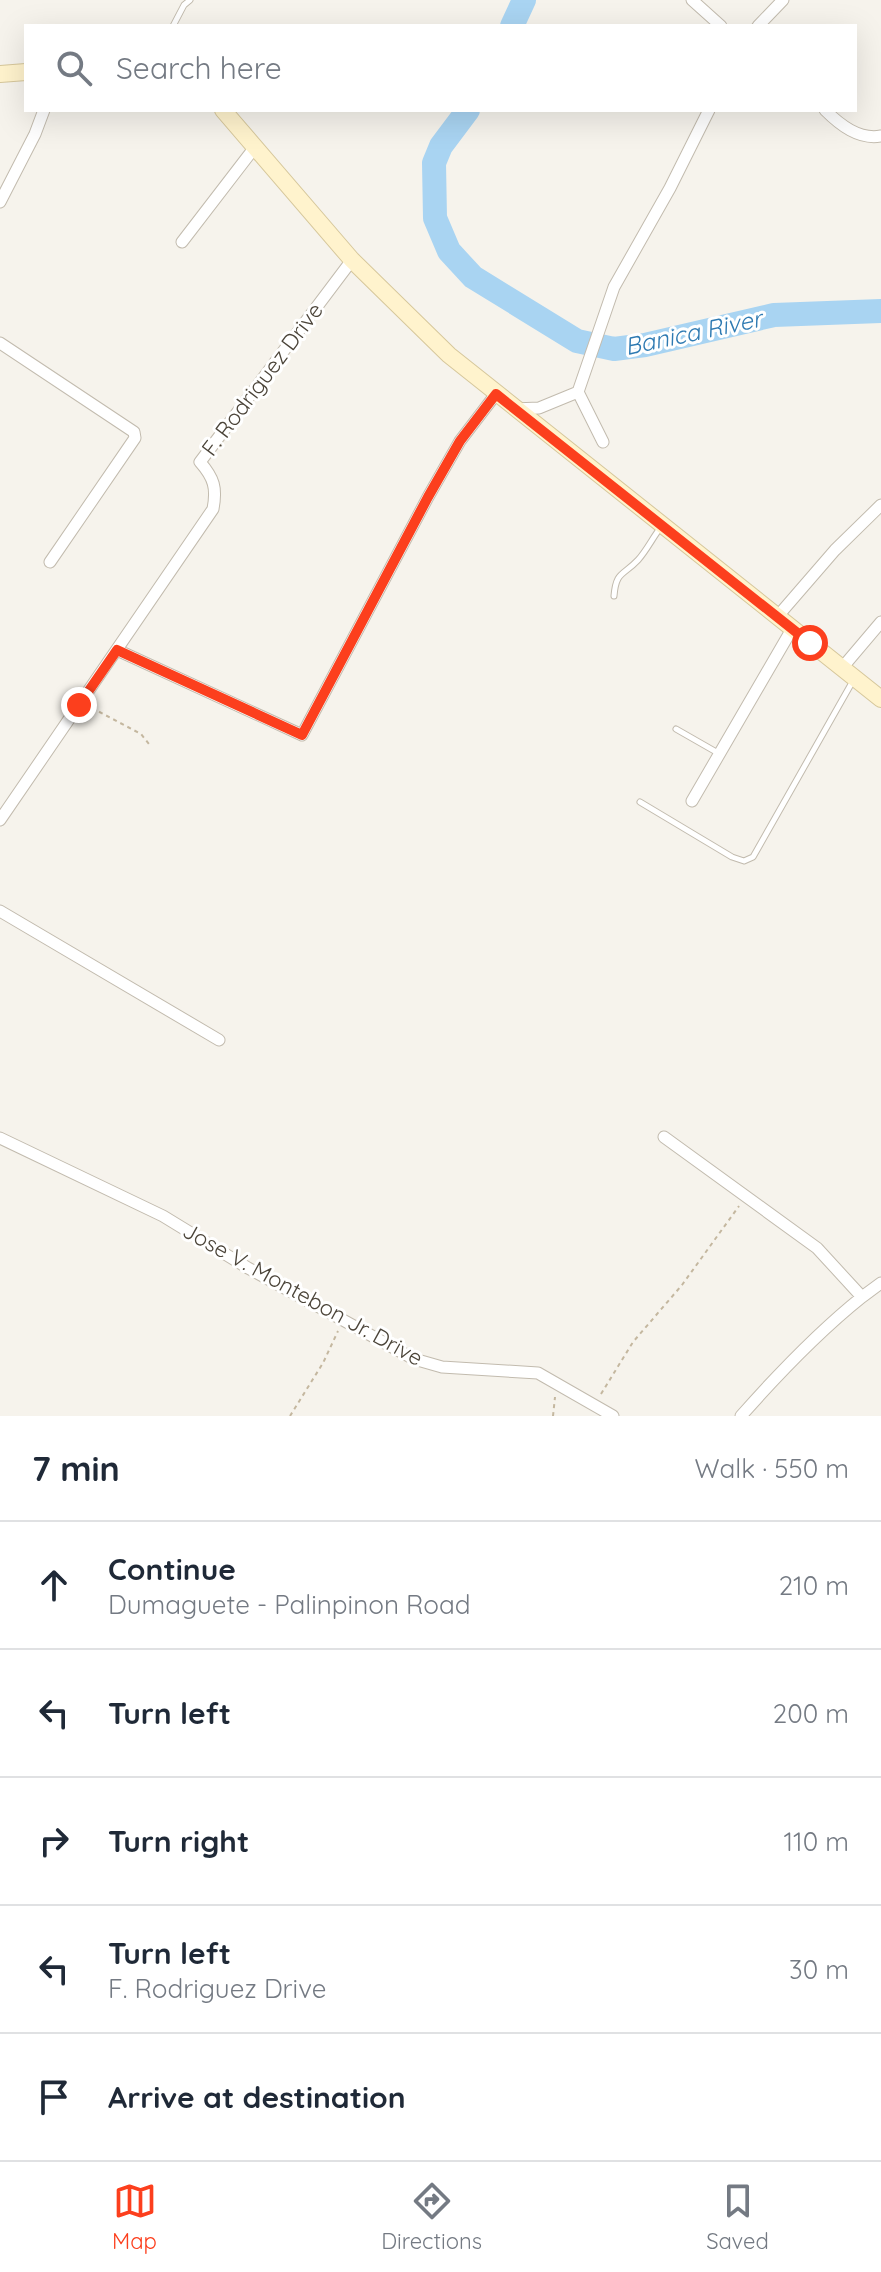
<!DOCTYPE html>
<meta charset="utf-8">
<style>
:root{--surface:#fff;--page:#f6f6f7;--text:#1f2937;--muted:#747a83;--line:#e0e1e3;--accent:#fc3f1d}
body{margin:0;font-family:Quicksand,sans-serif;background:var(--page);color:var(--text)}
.stop{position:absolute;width:24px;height:24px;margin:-18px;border:6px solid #fc3f1d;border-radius:50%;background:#fff}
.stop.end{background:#fc3f1d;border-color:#fff;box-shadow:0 2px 8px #0008}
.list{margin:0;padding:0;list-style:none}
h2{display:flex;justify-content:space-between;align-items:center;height:104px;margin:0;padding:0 32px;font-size:34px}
h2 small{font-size:26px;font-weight:400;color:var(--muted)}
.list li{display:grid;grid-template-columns:52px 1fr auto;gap:24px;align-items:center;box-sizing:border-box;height:128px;padding:0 32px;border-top:2px solid var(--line)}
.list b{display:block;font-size:30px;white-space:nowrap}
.list p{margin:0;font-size:26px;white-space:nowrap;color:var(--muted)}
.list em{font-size:26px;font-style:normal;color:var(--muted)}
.icon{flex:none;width:44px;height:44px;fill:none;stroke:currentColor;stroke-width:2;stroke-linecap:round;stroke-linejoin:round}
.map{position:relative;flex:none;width:881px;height:1416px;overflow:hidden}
.search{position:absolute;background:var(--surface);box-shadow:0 8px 32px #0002;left:24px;right:24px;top:24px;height:88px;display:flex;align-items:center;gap:20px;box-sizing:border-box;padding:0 28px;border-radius:0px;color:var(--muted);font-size:30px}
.sheet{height:744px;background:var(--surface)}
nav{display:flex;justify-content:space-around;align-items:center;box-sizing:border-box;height:112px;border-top:2px solid var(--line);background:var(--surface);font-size:22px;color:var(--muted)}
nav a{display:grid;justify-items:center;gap:4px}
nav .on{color:var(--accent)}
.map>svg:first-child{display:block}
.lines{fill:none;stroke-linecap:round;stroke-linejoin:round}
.river{stroke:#a9d4f2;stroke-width:24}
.service-casing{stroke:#c2bbae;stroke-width:7}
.minor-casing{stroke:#c2bbae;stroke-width:13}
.secondary-casing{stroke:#d6c79b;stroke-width:18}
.path{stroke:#c4b79f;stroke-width:2;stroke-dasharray:4 4;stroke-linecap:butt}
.service{stroke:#fff;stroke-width:5}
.minor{stroke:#fff;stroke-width:11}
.secondary{stroke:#fff3cd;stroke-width:16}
.route{stroke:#fc3f1d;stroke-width:10}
.labels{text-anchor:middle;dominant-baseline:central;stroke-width:6;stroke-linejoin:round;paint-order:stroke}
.street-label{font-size:22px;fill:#4b4439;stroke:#fff}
.water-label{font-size:24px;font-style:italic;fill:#2e7ab2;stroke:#fff}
</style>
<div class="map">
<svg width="881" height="1416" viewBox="0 0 881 1416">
<rect width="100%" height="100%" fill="#f6f3ec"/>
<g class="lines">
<path class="river" d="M512 26 524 0
M468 110 441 146 434 163 435 218 449 251 473 277 577 341 614 349 645 345 774 315 881 311"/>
<defs>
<path id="service" d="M173 26 184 5 190 0
M614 596C616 571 623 576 638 560 647 550 653 537 661 527
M676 729 718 753
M640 802 732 857 744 861 753 857 854 679"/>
<path id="minor" d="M692 0 721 26
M758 26 783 0
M825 110C840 125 859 140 881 136
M0 202 35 134 44 110
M182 242 255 147
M0 343 134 432 135 438 50 562
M514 409 539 408 578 392
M603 442 578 392 614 287 670 188 709 110
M777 617 835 550 881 505
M117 650 302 735 428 497 460 441 496 394
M842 668 881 622
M692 801 792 629
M0 820 213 509C217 488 214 478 200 462L352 260
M0 911 219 1040
M664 1137 817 1248 862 1297 881 1283
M0 1138 163 1216 248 1268 414 1359 442 1367 538 1373 613 1416
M741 1416C779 1373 817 1333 862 1297"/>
<path id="secondary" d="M0 74 26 72
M223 110 352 260 449 355 881 699"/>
</defs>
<use href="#service" class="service-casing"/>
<use href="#minor" class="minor-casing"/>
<use href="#secondary" class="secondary-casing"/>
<path class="path" d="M92 708 141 734 149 744
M601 1394 633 1342 682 1285 739 1206
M290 1416 323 1363 338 1331
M553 1416 555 1397"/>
<use href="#service" class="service"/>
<use href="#minor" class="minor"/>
<use href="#secondary" class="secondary"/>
</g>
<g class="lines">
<path class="route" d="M79 705 117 650 302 735 428 497 460 441 496 394 810 643"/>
</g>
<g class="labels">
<g class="street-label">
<text transform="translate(262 379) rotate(-53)">F. Rodriguez Drive</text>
<text transform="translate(303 1294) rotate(29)">Jose V. Montebon Jr. Drive</text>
</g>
<g class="water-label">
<text transform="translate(693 332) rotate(-12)">Banica River</text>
</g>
</g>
</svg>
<div class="stop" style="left:810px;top:643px"></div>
<div class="stop end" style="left:79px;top:705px"></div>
<div class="search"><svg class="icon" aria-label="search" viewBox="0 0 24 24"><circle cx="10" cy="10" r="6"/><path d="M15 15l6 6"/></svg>Search here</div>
</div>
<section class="sheet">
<h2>7 min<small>Walk · 550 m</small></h2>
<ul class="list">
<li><svg class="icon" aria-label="ahead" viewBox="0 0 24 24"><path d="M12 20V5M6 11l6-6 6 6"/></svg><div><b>Continue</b><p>Dumaguete - Palinpinon Road</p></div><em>210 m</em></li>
<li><svg class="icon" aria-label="left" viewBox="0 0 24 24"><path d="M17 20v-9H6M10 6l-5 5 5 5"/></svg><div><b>Turn left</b></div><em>200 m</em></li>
<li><svg class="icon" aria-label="right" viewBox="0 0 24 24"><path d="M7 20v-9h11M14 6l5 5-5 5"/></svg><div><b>Turn right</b></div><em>110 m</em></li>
<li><svg class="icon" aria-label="left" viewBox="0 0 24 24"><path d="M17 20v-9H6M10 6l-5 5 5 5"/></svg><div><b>Turn left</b><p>F. Rodriguez Drive</p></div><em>30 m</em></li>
<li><svg class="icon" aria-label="arrive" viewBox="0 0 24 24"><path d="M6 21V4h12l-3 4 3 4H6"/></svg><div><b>Arrive at destination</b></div></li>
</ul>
</section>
<nav>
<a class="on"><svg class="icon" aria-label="map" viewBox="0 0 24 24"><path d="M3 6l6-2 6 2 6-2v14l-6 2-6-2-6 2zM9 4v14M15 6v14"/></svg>Map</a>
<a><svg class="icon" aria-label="directions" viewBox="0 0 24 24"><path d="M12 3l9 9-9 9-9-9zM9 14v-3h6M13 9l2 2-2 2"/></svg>Directions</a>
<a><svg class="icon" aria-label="saved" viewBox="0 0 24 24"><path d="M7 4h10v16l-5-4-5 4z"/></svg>Saved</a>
</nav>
